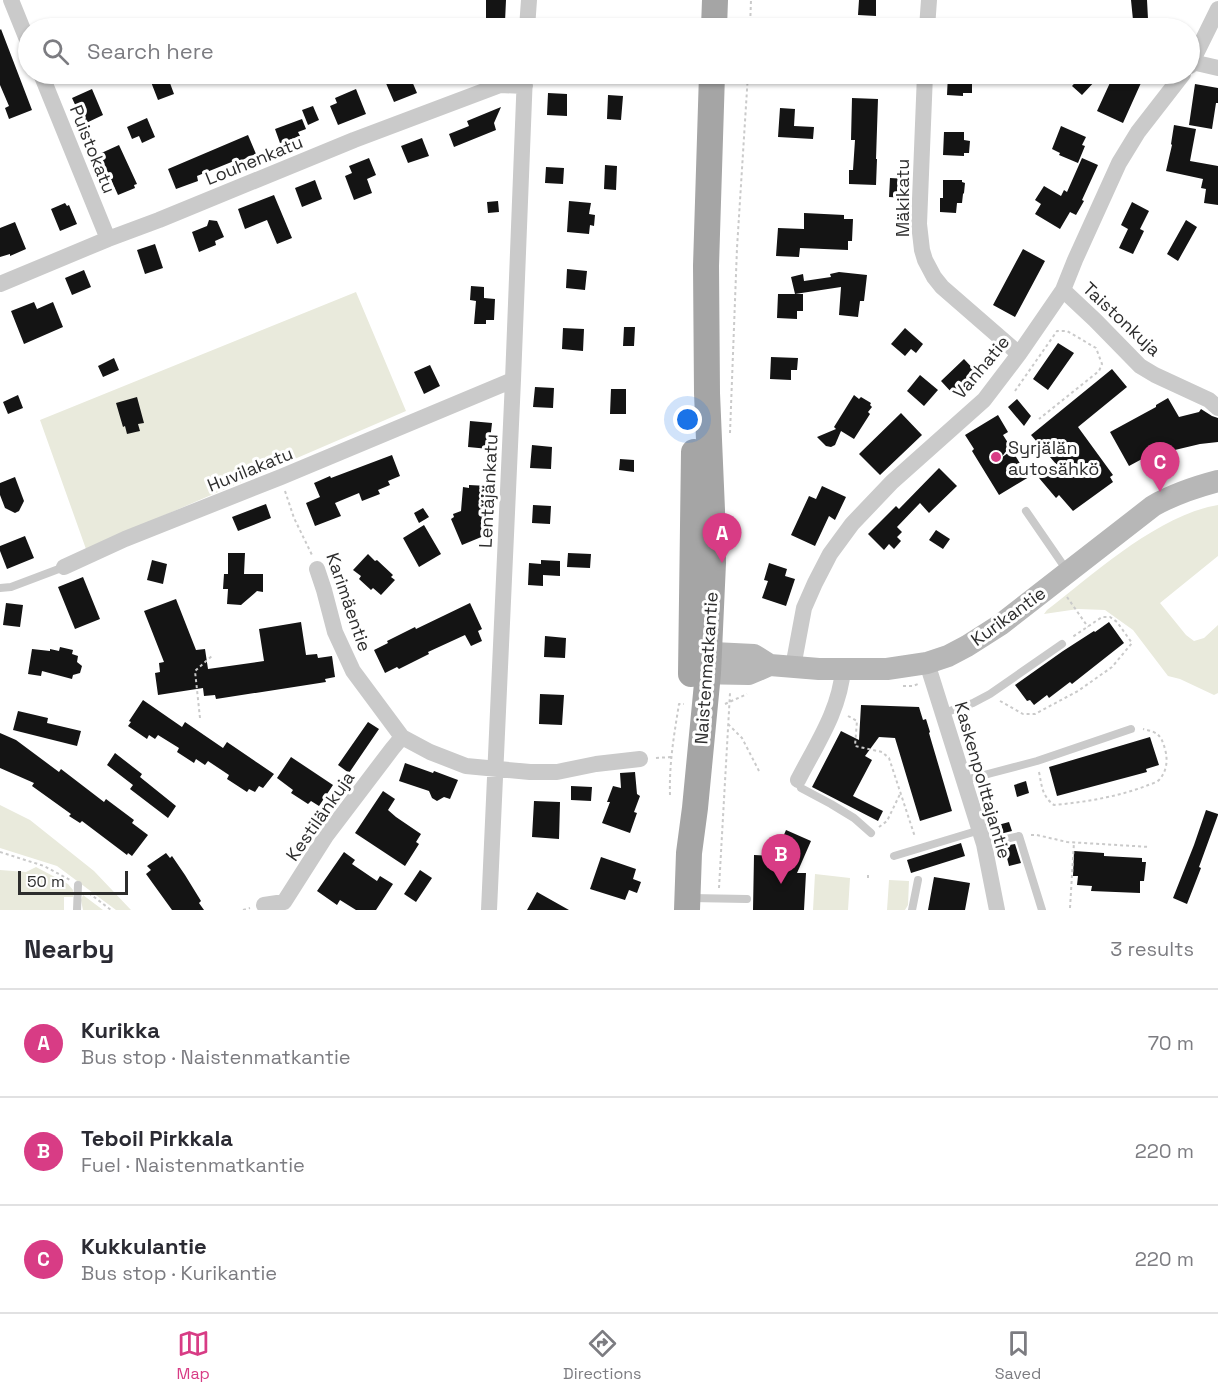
<!DOCTYPE html>
<meta charset="utf-8">
<style>
:root{--surface:#fff;--page:#f2f2f3;--text:#2b2b33;--muted:#7c7c81;--line:#e1e1e2;--accent:#d83c85}
body{margin:0;font-family:"Space Grotesk",sans-serif;background:var(--page);color:var(--text)}
.scale{position:absolute;left:18px;bottom:15px;width:110px;box-sizing:border-box;padding-left:6px;border:3px solid #2d2d2d;border-top:0;font-size:16px;line-height:21px;white-space:nowrap;color:#2d2d2d;-webkit-text-stroke:4px #fff;paint-order:stroke}
.you{position:absolute;left:688px;top:420px;width:21px;height:21px;margin:-15px;border:4px solid #fff;border-radius:50%;background:#1a73e8;box-shadow:0 0 0 9px #1a73e833}
.badge{display:grid;place-items:center;width:39px;height:39px;border-radius:50%;background:var(--accent);color:#fff;font-size:20px;font-weight:700}
.pin{position:absolute;translate:-50% -50px;filter:drop-shadow(0 2px 3px #0008)}
.pin::after{content:'';position:absolute;top:32px;width:21px;height:18px;background:inherit;clip-path:polygon(0 0,100% 0,50% 100%)}
.list{margin:0;padding:0;list-style:none}
h2{display:flex;justify-content:space-between;align-items:center;height:78px;margin:0;padding:0 24px;font-size:26px}
h2 small{font-size:20px;font-weight:400;color:var(--muted)}
.list li{display:grid;grid-template-columns:39px 1fr auto;gap:18px;align-items:center;box-sizing:border-box;height:108px;padding:0 24px;border-top:2px solid var(--line)}
.list b{display:block;font-size:22px;white-space:nowrap}
.list p{margin:0;font-size:20px;white-space:nowrap;color:var(--muted)}
.list em{font-size:20px;font-style:normal;color:var(--muted)}
.icon{flex:none;width:33px;height:33px;fill:none;stroke:currentColor;stroke-width:2;stroke-linecap:round;stroke-linejoin:round}
.map{position:relative;flex:none;width:1218px;height:910px;overflow:hidden}
.search{position:absolute;background:var(--surface);box-shadow:0 2px 4px #0004;left:18px;right:18px;top:18px;height:66px;display:flex;align-items:center;gap:15px;box-sizing:border-box;padding:0 21px;border-radius:33px;color:var(--muted);font-size:22px}
.sheet{height:402px;background:var(--surface)}
nav{display:flex;justify-content:space-around;align-items:center;box-sizing:border-box;height:84px;border-top:2px solid var(--line);background:var(--surface);font-size:16px;color:var(--muted)}
nav a{display:grid;justify-items:center;gap:3px}
nav .on{color:var(--accent)}
.map>svg:first-child{display:block}
.green{fill:#e9eadc}
.building{fill:#141414}
.lines{fill:none;stroke-linecap:round;stroke-linejoin:round}
.path{stroke:#cacaca;stroke-width:2;stroke-dasharray:3 3;stroke-linecap:butt}
.service{stroke:#cacaca;stroke-width:8}
.minor{stroke:#cacaca;stroke-width:16}
.secondary{stroke:#b7b7b7;stroke-width:22}
.primary{stroke:#a5a5a5;stroke-width:26}
.poi-dot{fill:#d83c85;stroke:#fff;stroke-width:2}
.labels{text-anchor:middle;dominant-baseline:central;stroke-width:6;stroke-linejoin:round;paint-order:stroke}
.street-label{font-size:18px;fill:#2d2d2d;stroke:#fff}
.poi-label{font-size:18px;fill:#2d2d2d;stroke:#fff;text-anchor:start}
</style>
<div class="map">
<svg width="1218" height="910" viewBox="0 0 1218 910">
<rect width="100%" height="100%" fill="#fff"/>
<path class="green" d="M356 292 406 411 86 549 40 420Z
M1218 505V556L1160 603 1186 635 1194 641 1204 638 1218 625V693L1214 695 1180 679 1168 676 1133 630 1105 610 1078 609 1044 614 1047 610C1095 573 1158 515 1218 505Z
M0 805 30 820 94 871 131 910H116L57 866 0 848Z
M36 867 68 884 73 890V897H64V910H0V870L26 872Z
M815 874 850 878 848 910H813Z
M889 880 909 881 908 905 905 910H887Z
M83 895 103 910H83L81 900Z"/>
<path class="building" d="M486 0H506L505 22 486 21Z
M859 0H876V16L858 15Z
M1131 0H1147L1148 19 1133 20Z
M1 29 32 110 9 119 5 108 9 106 0 85V30Z
M382 74H409L417 93 394 102Z
M948 74 972 75V93H963V96L947 95Z
M1083 74H1089L1096 80 1082 95 1072 86Z
M1114 74H1145L1123 123 1097 111Z
M167 75 174 94 158 100 151 82Z
M1195 84 1218 88V103H1216L1212 129 1189 125Z
M92 89 103 115 84 124 72 98Z
M356 89 366 114 338 125 330 106 337 103 335 98Z
M548 93 567 94V116L547 115Z
M608 95 623 96 621 120 607 119Z
M852 98 878 99 876 159H877L876 185 849 184V170H853L855 140H851Z
M313 106 319 120 308 125 302 110Z
M501 107 494 123 496 130 454 147 449 134 469 126 467 121Z
M780 108 795 109 794 126 814 127 813 139 778 137Z
M147 118 155 137 142 143 139 136 132 139 127 127Z
M302 119 306 129 298 132 300 136 280 143 275 129Z
M1174 125 1196 129 1190 161 1218 166V205L1204 203 1206 189 1201 188 1203 179 1166 171 1172 145 1171 144Z
M1061 126 1086 137 1082 145 1085 146 1078 163 1059 155 1060 153 1052 149Z
M944 132H964V140L970 141 969 153H964V156L943 155Z
M248 135 256 154 235 163 234 161 197 176 198 181 176 189 168 169Z
M422 138 429 156 408 163 401 146Z
M119 145 137 184 134 185 135 188 118 195 109 175 106 176 97 155Z
M369 158 376 175 367 179 372 193 354 200 345 176 352 173 349 166Z
M1082 158 1098 165 1082 200 1084 201 1076 215 1070 212 1060 229 1035 214 1041 204 1035 200 1044 186 1061 196 1064 190 1067 192Z
M605 165 617 166 616 190 604 189Z
M546 167 564 168 563 184 545 183Z
M890 178 907 179 905 198 889 197Z
M315 180 322 199 302 207 295 188Z
M943 180H962V182L965 183 964 193 963 194 962 203H957L956 213 940 212V198H943Z
M274 195 292 238 277 244 267 220 245 229 238 209Z
M498 201 499 212 488 213 487 202Z
M569 201 591 203 589 214 595 215 594 226 590 225 589 234 567 232Z
M1132 202 1149 211 1140 229 1144 231 1133 254 1119 248 1128 229 1121 225Z
M65 203 67 206 69 205 77 224 60 231 51 209Z
M804 213 844 215V219H853L852 241H848V250L800 248 799 257 776 256 778 228 804 229Z
M209 220 217 221 224 237 215 241 216 245 199 252 192 232 207 226Z
M1186 220 1197 227 1178 261 1167 254Z
M15 222 26 249 10 256V254L0 257V228Z
M155 244 163 268 145 274 137 250Z
M1023 249 1045 261 1015 317 993 305Z
M567 269 587 271 585 290 566 288Z
M84 270 91 287 72 295 65 278Z
M839 272 867 275 864 301H860L858 317 839 315 841 287 795 294 791 277 803 274 804 281 831 277 830 274Z
M471 286 484 287V298L495 299 494 320H486V324H474L476 301 470 300Z
M778 294H803V311H797V319L777 318Z
M34 302 37 309 53 302 63 327 24 344 11 311Z
M624 327H635L634 346H623Z
M563 328 584 329 583 351 562 349Z
M905 328 923 344 916 353 911 349 905 356 891 344Z
M1058 343 1074 353 1048 390 1033 379Z
M771 357 798 358 797 370H791V380L770 379Z
M114 358 119 370 103 377 98 366Z
M964 359 977 373 958 391 957 390 953 394 941 381Z
M430 365 440 386 424 394 414 372Z
M1112 369 1127 387 1078 427 1113 475 1110 477 1113 482 1073 511 1059 495 1056 498 1039 478 1056 464 1031 435Z
M920 375 938 390 924 406 907 391Z
M535 387 554 388 553 408 533 407Z
M611 389H626V414H610Z
M18 395 23 408 8 414 3 402Z
M854 395 859 399 861 397 871 403 870 405 872 407 868 412 870 414 854 439 841 431 835 445 831 447 826 446 817 437 836 429 834 427Z
M137 397 144 423 138 424 140 431 127 434 125 426 123 427 116 403Z
M1168 398 1179 417 1199 412 1201 409 1212 416 1218 418V442L1200 444 1158 454 1160 458 1145 466 1142 459 1129 466 1110 432 1156 407V405Z
M1017 399 1031 416 1024 426 1008 407Z
M901 413 922 435 880 475 859 454Z
M998 415 1008 432 1003 435 1010 446 1001 458 1012 450 1022 467 1028 463 1034 474 999 495 972 451 974 449 965 435Z
M470 421 492 423 489 449 468 447Z
M532 445 552 447 551 469 530 468Z
M392 455 400 476 388 481 390 485 378 490 380 494 362 501 359 493 335 503 341 516 315 526 306 503 320 497 314 483 330 476 331 478Z
M620 459 634 460V472L619 470Z
M939 468 957 486 929 513 920 503 897 527 902 532 897 537 901 541 894 549 889 544 884 550 868 534 896 506 899 509Z
M15 477 24 501 19 511 15 513 5 508 0 495V483Z
M469 485 488 486 486 512 488 518 485 520 491 533 462 545 451 519 454 517 453 514 461 511 463 487 469 488Z
M822 486 846 497 835 520 829 516 815 546 791 535 809 496 816 499Z
M266 504 271 518 238 531 232 517Z
M533 505 551 506 550 524 532 523Z
M423 508 429 517 419 523 414 513Z
M424 525 441 554 419 567 403 538Z
M936 530 950 539 943 549 929 540Z
M25 536 34 558 7 569 0 551V546Z
M228 553H245L244 574H263V592L257 591 241 605 227 604 228 589H223L224 574H228Z
M568 553 591 554 590 568 567 567Z
M368 554 375 561 377 560 393 575 391 577 395 580 381 595 373 588 371 590 359 579 361 576 353 570Z
M152 560 167 564 163 584 147 580Z
M541 560 560 561V576L543 575V586L528 585 529 563 541 564Z
M769 563 787 569 785 576 795 579 786 606 762 598 768 581 764 580Z
M83 577 100 619 75 629 58 587Z
M176 599 196 650 205 649 208 669 264 661 259 629 301 622 306 655 317 654 318 658 332 656 335 677 325 679 326 682 216 699 215 695 204 696 203 688 158 695 155 673 160 672 159 663 164 662 144 611Z
M6 603 23 605 20 627 3 625Z
M470 603 482 629 478 631 482 641 471 646 465 635 428 652 429 654 399 669 397 667 385 673 374 650 388 643 387 641 415 627 416 629Z
M1109 622 1124 643 1072 684 1070 682 1049 698 1047 695 1034 705 1030 700 1027 701 1015 685 1063 651 1094 631 1095 632Z
M545 636 566 638 565 658 544 657Z
M60 647 73 650 72 654 78 656 77 662 82 666 80 673 73 675 72 679 42 671 41 676 28 674 32 649 50 651V649L59 651Z
M540 694 564 695 562 725 539 724Z
M143 700 182 727 185 722 223 748 227 742 274 774 263 788 259 786 255 792 249 789 247 792 227 779 229 775 208 761 205 765 196 759 194 763 177 752 179 748 158 735 155 739 149 735 147 739 128 726 131 722 129 721Z
M861 705 919 707 923 720 926 719 930 732 929 733 952 811 920 821 895 738 879 737 865 756 872 760 853 796 883 811 878 821 812 787 841 731 859 740Z
M18 711 48 718 47 723 81 731 77 746 13 730Z
M368 722 379 729 349 773 338 765Z
M0 733 16 740 59 772 61 769 104 802 106 799 134 820 132 823 148 835 132 856 128 853 127 855 82 821 80 823 69 816 71 814 32 786 34 783 0 768Z
M1150 737 1159 765 1146 769 1147 772 1057 796 1049 767Z
M115 753 142 774 140 777 176 806 168 818 130 789 133 785 107 765Z
M291 757 333 785 319 806 311 801 308 804 291 793 293 790 277 778Z
M405 763 433 773 434 771 458 780 450 799 444 797 437 801 432 798 429 791 399 781Z
M635 772 637 794 640 796 634 812 637 813 630 833 602 823 610 802H607L613 786 621 788 620 773Z
M1026 781 1029 793 1017 797 1014 785Z
M571 786 592 787 591 801 571 800Z
M383 791 395 799 388 810 396 817 421 834 416 842 419 844 405 866 355 833Z
M534 801 560 802 559 839 532 837Z
M1206 810 1218 814V815L1199 867 1201 868 1187 904 1173 898 1194 845Z
M1009 822 1012 831 1000 834 998 825Z
M786 830 811 841 797 873H806L804 910H753L754 855 775 856Z
M961 843 965 856 911 873 907 860Z
M1015 844 1021 863 1009 866 1004 846Z
M1074 851 1104 853V856L1142 858V862H1146L1144 881H1140V893L1091 891 1092 886 1077 885 1078 876H1073Z
M344 852 355 860 352 864 377 881 380 876 393 884 376 910H356L340 900 337 905 317 891Z
M166 853 170 858 172 856 185 875 201 901 199 903 204 910H172L146 874 151 870 147 866Z
M601 857 636 869 633 879 641 882 637 893 629 890 625 900 590 889Z
M420 870 432 878 416 902 404 894Z
M934 877 970 883 965 910H928Z
M537 892 569 910H527Z"/>
<g class="lines">
<path class="path" d="M750 28 751 0
M1015 391 1057 331H1067L1096 348 1102 364 1099 371 1039 419
M730 433 737 248 748 74
M285 491 294 518 312 555
M1067 597 1088 627
M903 686H913L918 684
M1000 701 1023 714H1035L1078 691 1112 667 1132 643 1117 622 1110 617H1102L1071 638
M725 704 747 694
M848 716 857 721 855 746 882 752 889 758 915 837
M200 718 195 671 212 656
M728 724 742 738 759 771
M656 758 671 757
M1039 772C1042 787 1042 796 1054 805 1086 802 1116 797 1146 786 1150 784 1156 783 1159 780 1167 771 1168 760 1165 749 1161 735 1158 732 1143 729
M670 795C669 764 674 735 679 704H684
M879 827 887 821 901 792
M1031 835H1037L1067 842 1150 847
M0 852 44 866 70 880
M868 878V875
M719 888 730 693
M89 893 111 910
M1070 908 1074 842
M243 910 250 908"/>
<path class="service" d="M1026 511 1068 572
M0 588 11 587 64 567
M944 713 973 703 990 694 1062 644
M798 780 801 788 831 804 854 818 871 833
M965 780 1037 761 1131 729
M984 844 1019 836 1042 910
M894 856 980 830
M691 898 747 899
M77 910 78 885
M912 910 918 880"/>
<path class="minor" d="M11 0 28 42
M527 28 529 0
M927 28 929 0
M1192 62 1218 68
M1190 66 1218 9
M41 74 108 239
M925 74 919 224 922 250 925 260 934 277 942 287 1019 354
M0 284 108 239 159 220 354 140 500 85 525 86
M1063 290 1095 320 1140 366 1155 375 1209 400 1218 408
M64 567 125 539 281 477 513 380
M317 569 324 590 335 632 353 671 402 737 430 752 466 766 530 772H557L596 764 640 759
M927 663 984 844 997 910
M793 667 804 608 815 583 830 554 852 524 892 482 984 400 1019 354 1063 290 1075 260 1119 163 1138 132 1183 74
M798 780C816 745 840 710 843 669
M264 905 284 902 326 836 392 749 402 737
M489 910 513 380 525 74"/>
<path class="secondary" d="M693 652 754 655 770 665 819 669H887L927 663 948 656 967 646 1000 625 1153 506C1174 494 1195 487 1218 481
M692 673 749 674 770 665"/>
<path class="primary" d="M714 28 715 0
M691 674 694 452
M687 910 689 853 695 808 708 673 713 563 712 510 707 393 706 266 712 74"/>
</g>
<circle class="poi-dot" cx="996" cy="457" r="6"/>
<g class="labels">
<g class="street-label">
<text transform="translate(93 149) rotate(68)">Puistokatu</text>
<text transform="translate(254 160) rotate(-22)">Louhenkatu</text>
<text transform="translate(902 198) rotate(-90)">Mäkikatu</text>
<text transform="translate(1122 319) rotate(43)">Taistonkuja</text>
<text transform="translate(981 367) rotate(-50)">Vanhatie</text>
<text transform="translate(250 469) rotate(-22)">Huvilakatu</text>
<text transform="translate(488 491) rotate(-87)">Lentäjänkatu</text>
<text transform="translate(349 602) rotate(71)">Karimäentie</text>
<text transform="translate(1008 616) rotate(-36)">Kurikantie</text>
<text transform="translate(706 668) rotate(-86)">Naistenmatkantie</text>
<text transform="translate(983 780) rotate(74)">Kaskenpolttajantie</text>
<text transform="translate(320 816) rotate(-55)">Kestilänkuja</text>
</g>
<g class="poi-label">
<text x="1008" y="447">Syrjälän<tspan x="1008" dy="21">autosähkö</tspan></text>
</g>
</g>
</svg>
<div class="scale">50 m</div>
<div class="you"></div>
<div class="pin badge" style="left:722px;top:563px">A</div>
<div class="pin badge" style="left:781px;top:884px">B</div>
<div class="pin badge" style="left:1160px;top:492px">C</div>
<div class="search"><svg class="icon" aria-label="search" viewBox="0 0 24 24"><circle cx="10" cy="10" r="6"/><path d="M15 15l6 6"/></svg>Search here</div>
</div>
<section class="sheet">
<h2>Nearby<small>3 results</small></h2>
<ul class="list">
<li><span class="badge">A</span><div><b>Kurikka</b><p>Bus stop · Naistenmatkantie</p></div><em>70 m</em></li>
<li><span class="badge">B</span><div><b>Teboil Pirkkala</b><p>Fuel · Naistenmatkantie</p></div><em>220 m</em></li>
<li><span class="badge">C</span><div><b>Kukkulantie</b><p>Bus stop · Kurikantie</p></div><em>220 m</em></li>
</ul>
</section>
<nav>
<a class="on"><svg class="icon" aria-label="map" viewBox="0 0 24 24"><path d="M3 6l6-2 6 2 6-2v14l-6 2-6-2-6 2zM9 4v14M15 6v14"/></svg>Map</a>
<a><svg class="icon" aria-label="directions" viewBox="0 0 24 24"><path d="M12 3l9 9-9 9-9-9zM9 14v-3h6M13 9l2 2-2 2"/></svg>Directions</a>
<a><svg class="icon" aria-label="saved" viewBox="0 0 24 24"><path d="M7 4h10v16l-5-4-5 4z"/></svg>Saved</a>
</nav>
